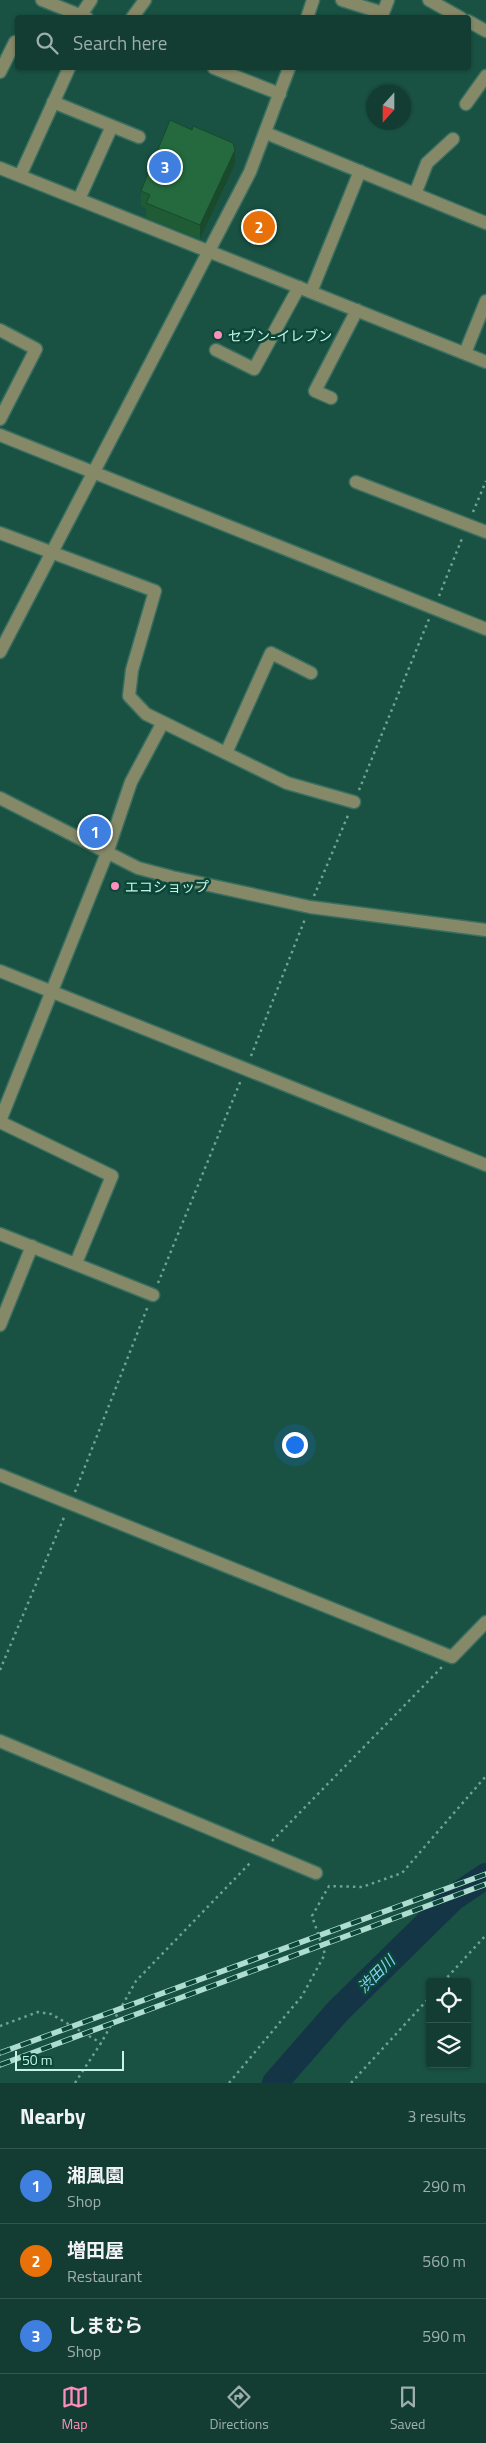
<!DOCTYPE html>
<meta charset="utf-8">
<style>
:root{--surface:#133d32;--page:#20483e;--text:#f1f3f6;--muted:#9daeac;--line:#32564d;--accent:#fd8ec0}
body{margin:0;font-family:"Titillium Web","Noto Sans JP",sans-serif;background:var(--page);color:var(--text)}
.controls{position:absolute;right:15px;bottom:15px;display:grid;overflow:hidden;border-radius:5px;box-shadow:0 1px 4px #0004}
.controls button{width:45px;height:45px;display:grid;place-items:center;padding:0;border:0;border-bottom:1px solid var(--line);background:var(--surface);color:var(--text);font:25px sans-serif}
.compass{position:absolute;left:366px;top:85px;width:45px;height:45px;border-radius:50%;background:var(--surface);box-shadow:0 1px 4px #0004;rotate:201deg}
.scale{position:absolute;left:15px;bottom:12px;width:109px;box-sizing:border-box;padding-left:5px;border:2px solid #c6f5e6;border-top:0;font-size:14px;line-height:18px;white-space:nowrap;color:#c6f5e6;-webkit-text-stroke:4px #0b4639;paint-order:stroke}
.you{position:absolute;left:294px;top:1444px;width:18px;height:18px;margin:-12px;border:4px solid #fff;border-radius:50%;background:#1a73e8;box-shadow:0 0 0 8px #1a73e833}
.badge{display:grid;place-items:center;width:32px;height:32px;border-radius:50%;background:var(--accent);color:#fff;font-size:16px;font-weight:700}
.pin{position:absolute;translate:-50% -50%;border:2px solid #fff;box-shadow:0 1px 5px #0006}
.list{margin:0;padding:0;list-style:none}
h2{display:flex;justify-content:space-between;align-items:center;height:65px;margin:0;padding:0 20px;font-size:21px}
h2 small{font-size:16px;font-weight:400;color:var(--muted)}
.list li{display:grid;grid-template-columns:32px 1fr auto;gap:15px;align-items:center;box-sizing:border-box;height:75px;padding:0 20px;border-top:1px solid var(--line)}
.list b{display:block;font-size:19px;white-space:nowrap}
.list p{margin:0;font-size:16px;white-space:nowrap;color:var(--muted)}
.list em{font-size:16px;font-style:normal;color:var(--muted)}
.icon{flex:none;width:28px;height:28px;fill:none;stroke:currentColor;stroke-width:2;stroke-linecap:round;stroke-linejoin:round}
.map{position:relative;flex:none;width:486px;height:2083px;overflow:hidden}
.search{position:absolute;background:var(--surface);box-shadow:0 1px 4px #0004;left:15px;right:15px;top:15px;height:55px;display:flex;align-items:center;gap:12px;box-sizing:border-box;padding:0 18px;border-radius:5px;color:var(--muted);font-size:19px}
.sheet{height:290px;background:var(--surface)}
nav{display:flex;justify-content:space-around;align-items:center;box-sizing:border-box;height:70px;border-top:1px solid var(--line);background:var(--surface);font-size:14px;color:var(--muted)}
nav a{display:grid;justify-items:center;gap:2px}
nav .on{color:var(--accent)}
.map>svg:first-child{display:block}
.lines{fill:none;stroke-linecap:round;stroke-linejoin:round}
.river{stroke:#133546;stroke-width:26}
.minor-casing{stroke:#386f60;stroke-width:15}
.path{stroke:#6ea293;stroke-width:2.5;stroke-dasharray:2.5 4;stroke-linecap:butt}
.minor{stroke:#858968;stroke-width:12}
.rail-casing{stroke:#adddce;stroke-width:5.5}
.rail{stroke:#0b4639;stroke-width:4;stroke-dasharray:11;stroke-linecap:butt}
.wall{fill:#1f5b35}
.shaded-wall{fill:#194a2b}
.building{fill:#246a3e;stroke:#194a2b}
.poi-dot{fill:#fd8ec0;stroke:#0b4639;stroke-width:2}
.labels{text-anchor:middle;dominant-baseline:central;stroke-width:5;stroke-linejoin:round;paint-order:stroke}
.poi-label{font-size:14px;fill:#c6f5e6;stroke:#0b4639;text-anchor:start}
.water-label{font-size:15px;font-style:italic;fill:#86d0f7;stroke:#0b4639}
</style>
<div class="map">
<svg width="486" height="2083" viewBox="0 0 486 2083">
<rect width="100%" height="100%" fill="#195143"/>
<g class="lines">
<path class="river" d="M275 2083 338 2011 453 1898 486 1876"/>
<defs>
<path id="minor" d="M42 0 87 18
M342 0 383 13 388 0
M429 0 461 18
M81 15 91 0
M132 18 145 0
M307 18 313 0
M468 21 486 31
M214 68 280 94
M0 72 15 42
M53 102 139 137
M466 104 486 76
M266 133 486 223
M0 168 486 362
M20 176 69 68
M415 194 427 163 453 139
M79 199 112 126
M311 292 360 171
M0 330 36 349 0 419
M216 350 254 369 299 287
M465 353 486 301
M331 398 315 391 357 310
M0 435 486 629
M356 482 486 532
M0 533 155 591 132 670 129 696 146 714 287 783 354 802
M0 652 250 172 289 68
M226 753 271 653 311 673
M0 798 138 868 172 877 310 907 486 930
M0 971 486 1165
M0 1121 107 853 131 782 162 724
M0 1122 112 1176 76 1263
M0 1234 153 1295
M0 1325 32 1246
M0 1475 452 1657 486 1622
M0 1741 316 1873"/>
</defs>
<use href="#minor" class="minor-casing"/>
<path class="path" d="M473 512 486 481
M439 596 463 536
M359 790 429 619
M314 896 349 813
M251 1056 305 919
M158 1283 241 1080
M75 1492 148 1306
M0 1670 65 1515
M272 1841 443 1666
M443 1982 486 1935
M0 2026 38 2012 51 2014 101 2043
M75 2083 101 2043 136 1981 252 1861
M229 2083 302 1996 325 1954 312 1916 329 1886 362 1887 402 1873 486 1776
M351 2083 430 1997"/>
<use href="#minor" class="minor"/>
<defs>
<path id="rail" d="M0 2053 486 1874
M0 2065 486 1884"/>
</defs>
<use href="#rail" class="rail-casing"/>
<use href="#rail" class="rail"/>
</g>
<path class="wall" d="M192 130 235 164 200 239 146 218V208L141 206V191Z"/>
<path class="shaded-wall" d="M235 150V164L200 239V225Z"/>
<path class="building" d="M170 120 192 130 193 126 233 143 235 150 200 225 146 203 150 195 141 191Z"/>
<g class="poi-dot">
<circle cx="218" cy="335" r="5"/>
<circle cx="115" cy="886" r="5"/>
</g>
<g class="labels">
<g class="poi-label">
<text x="228" y="335">セブン-イレブン</text>
<text x="125" y="886">エコショップ</text>
</g>
<g class="water-label">
<text transform="translate(376 1974) rotate(-45)">渋田川</text>
</g>
</g>
</svg>
<div class="controls">
<button><svg class="icon" aria-label="locate" viewBox="0 0 24 24"><circle cx="12" cy="12" r="6"/><path d="M12 2v4M12 18v4M2 12h4M18 12h4"/></svg></button>
<button><svg class="icon" aria-label="layers" viewBox="0 0 24 24"><path d="M12 4l9 5-9 5-9-5zM3 14l9 5 9-5"/></svg></button>
</div>
<svg class="compass" viewBox="-18 -18 36 36"><path d="M0-13l5 13h-10z" fill="#e53935"/><path d="M0 13l5-13h-10z" fill="#9daeac"/></svg>
<div class="scale">50 m</div>
<div class="you"></div>
<div class="pin badge" style="left:95px;top:832px;background:#3f7fe0">1</div>
<div class="pin badge" style="left:259px;top:227px;background:#e8710a">2</div>
<div class="pin badge" style="left:165px;top:167px;background:#3f7fe0">3</div>
<div class="search"><svg class="icon" aria-label="search" viewBox="0 0 24 24"><circle cx="10" cy="10" r="6"/><path d="M15 15l6 6"/></svg>Search here</div>
</div>
<section class="sheet">
<h2>Nearby<small>3 results</small></h2>
<ul class="list">
<li><span class="badge" style="background:#3f7fe0">1</span><div><b>湘風園</b><p>Shop</p></div><em>290 m</em></li>
<li><span class="badge" style="background:#e8710a">2</span><div><b>増田屋</b><p>Restaurant</p></div><em>560 m</em></li>
<li><span class="badge" style="background:#3f7fe0">3</span><div><b>しまむら</b><p>Shop</p></div><em>590 m</em></li>
</ul>
</section>
<nav>
<a class="on"><svg class="icon" aria-label="map" viewBox="0 0 24 24"><path d="M3 6l6-2 6 2 6-2v14l-6 2-6-2-6 2zM9 4v14M15 6v14"/></svg>Map</a>
<a><svg class="icon" aria-label="directions" viewBox="0 0 24 24"><path d="M12 3l9 9-9 9-9-9zM9 14v-3h6M13 9l2 2-2 2"/></svg>Directions</a>
<a><svg class="icon" aria-label="saved" viewBox="0 0 24 24"><path d="M7 4h10v16l-5-4-5 4z"/></svg>Saved</a>
</nav>
